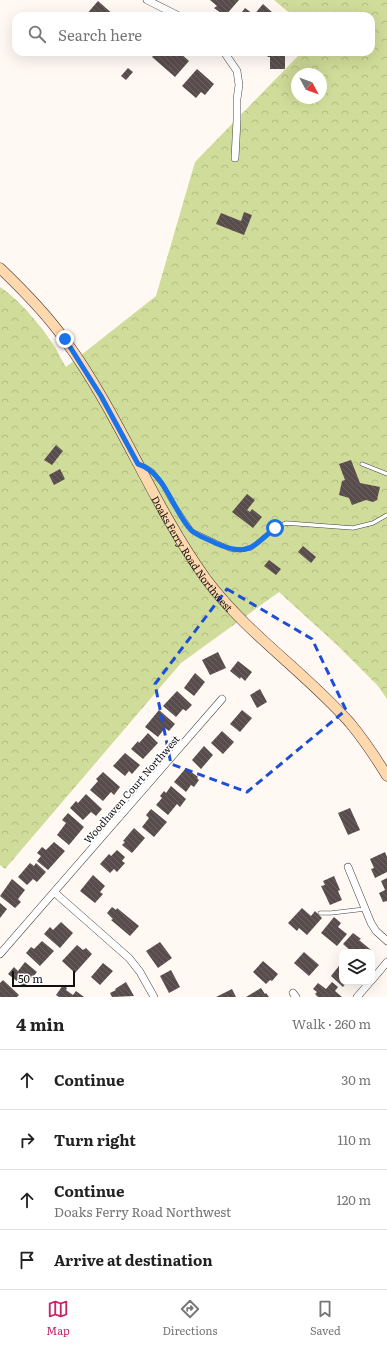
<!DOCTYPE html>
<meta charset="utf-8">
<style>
:root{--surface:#fff;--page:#f2f2f2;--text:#222;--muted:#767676;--line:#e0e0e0;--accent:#c42467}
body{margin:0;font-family:Literata,serif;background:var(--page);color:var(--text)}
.controls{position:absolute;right:12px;bottom:12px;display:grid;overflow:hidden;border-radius:8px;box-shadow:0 4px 16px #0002}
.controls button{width:36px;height:36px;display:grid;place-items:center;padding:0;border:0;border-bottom:1px solid var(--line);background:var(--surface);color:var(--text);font:20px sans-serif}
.compass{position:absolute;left:291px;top:68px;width:36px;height:36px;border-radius:50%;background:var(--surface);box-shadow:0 4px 16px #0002;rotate:131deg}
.scale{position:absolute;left:12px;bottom:10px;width:63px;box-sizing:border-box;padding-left:4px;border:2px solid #101010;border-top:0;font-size:11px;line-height:14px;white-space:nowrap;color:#101010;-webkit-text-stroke:3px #fff;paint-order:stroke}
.stop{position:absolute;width:12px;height:12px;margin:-9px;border:3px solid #1a73e8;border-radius:50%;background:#fff}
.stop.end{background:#1a73e8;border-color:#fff;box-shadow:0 1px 4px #0008}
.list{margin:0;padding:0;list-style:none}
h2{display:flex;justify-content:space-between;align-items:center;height:52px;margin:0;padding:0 16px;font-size:17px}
h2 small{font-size:13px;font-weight:400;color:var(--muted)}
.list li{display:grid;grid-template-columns:26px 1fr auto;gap:12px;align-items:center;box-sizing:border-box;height:60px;padding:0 16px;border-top:1px solid var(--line)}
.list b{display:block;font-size:15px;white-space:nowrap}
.list p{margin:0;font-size:13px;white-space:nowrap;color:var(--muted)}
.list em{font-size:13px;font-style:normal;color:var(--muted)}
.icon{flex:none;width:22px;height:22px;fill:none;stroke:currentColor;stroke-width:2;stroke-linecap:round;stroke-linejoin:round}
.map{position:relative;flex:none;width:387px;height:997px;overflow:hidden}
.search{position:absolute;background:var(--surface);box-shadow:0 4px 16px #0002;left:12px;right:12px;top:12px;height:44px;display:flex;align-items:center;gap:10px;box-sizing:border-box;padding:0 14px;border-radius:12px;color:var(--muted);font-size:15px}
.sheet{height:292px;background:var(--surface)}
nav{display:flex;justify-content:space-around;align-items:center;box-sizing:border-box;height:56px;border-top:1px solid var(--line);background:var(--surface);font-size:11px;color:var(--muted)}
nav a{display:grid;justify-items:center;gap:2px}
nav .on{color:var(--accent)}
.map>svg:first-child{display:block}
.forest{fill:url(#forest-crowns);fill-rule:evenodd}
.building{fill:url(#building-back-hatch)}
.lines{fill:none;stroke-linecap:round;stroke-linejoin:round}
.lane-casing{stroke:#434343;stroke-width:4.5}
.street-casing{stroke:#434343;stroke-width:8}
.secondary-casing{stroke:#323232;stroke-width:11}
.lane{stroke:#fff;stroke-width:3.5}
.street{stroke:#fff;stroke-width:7}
.secondary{stroke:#ffd8ae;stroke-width:10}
.route{stroke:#1a73e8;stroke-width:5}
.marked{fill:none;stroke:#1d4ed8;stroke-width:3;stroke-dasharray:8 5;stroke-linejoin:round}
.labels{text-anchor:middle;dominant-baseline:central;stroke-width:4;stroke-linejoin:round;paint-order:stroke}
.street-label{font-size:10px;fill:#101010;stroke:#fff}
</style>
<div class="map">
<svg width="387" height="997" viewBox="0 0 387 997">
<defs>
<pattern id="forest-crowns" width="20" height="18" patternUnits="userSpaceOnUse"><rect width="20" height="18" fill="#d0dc99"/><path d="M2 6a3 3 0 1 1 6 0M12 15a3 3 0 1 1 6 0" fill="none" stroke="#b2bc83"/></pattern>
<pattern id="building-back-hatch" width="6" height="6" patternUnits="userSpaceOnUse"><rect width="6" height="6" fill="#594c4c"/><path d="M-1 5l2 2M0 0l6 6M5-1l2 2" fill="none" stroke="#6c6161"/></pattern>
</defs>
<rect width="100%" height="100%" fill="#fff8f3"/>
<path class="forest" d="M274 0H387V699L378 686 337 645 279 592 181 663 5 869 0 865V287C20 300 42 327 55 347 59 354 62 361 66 367L156 296 195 162 302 52H371V16H293ZM297 74H321V98H297Z"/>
<path class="building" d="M210 0H239L225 16 214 8 217 6Z
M98 1 115 16H85Z
M263 4 273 13 271 16H253Z
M245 8 253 14 251 16H239Z
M156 52H179L189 61 175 77 152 57Z
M264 52H285V69H270V57H268Z
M128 68 133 72 126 80 121 76Z
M197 69 214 84 205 95 201 92 196 98 182 86Z
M244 212 252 215 244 235 216 224 221 213 241 221Z
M56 445 63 451 52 465 44 460Z
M351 460 360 483 380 487 377 500 373 502 366 500 352 505 349 498 339 495 342 481 345 480 339 464Z
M60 469 65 479 54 485 49 475Z
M247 494 255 500 247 510 250 512 252 509 262 517 253 528 232 512Z
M303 546 316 557 311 563 298 552Z
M269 560 281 569 276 575 264 566Z
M218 652 226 668 210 675 202 660Z
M238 661 252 672 245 681 241 677 240 679 230 671Z
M195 673 205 682 194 696 184 688Z
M260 689 267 702 257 708 250 695Z
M177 691 192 705 186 711 183 709 176 717 163 706Z
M159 710 175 724 169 731 165 728 158 737 145 727Z
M242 710 252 718 240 732 230 724Z
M222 731 234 742 223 754 211 743Z
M148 733 158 743 143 759 131 749 138 741 139 743Z
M204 746 213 755 201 769 192 760Z
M125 753 140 765 132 774 129 771 125 776 113 766Z
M186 768 198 777 197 778 199 780 194 787 191 785 186 792 174 782Z
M103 772 120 787 114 795 111 792 103 801 90 790 98 781 96 779Z
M171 786 186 799 180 807 177 804 168 815 156 805 162 798 160 796 164 791 166 793Z
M86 794 102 809 96 816 91 812 83 820 70 808 76 801 78 803Z
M350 808 360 830 348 835 338 813Z
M151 809 167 822 154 837 142 827 149 818 146 815Z
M68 813 84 827 69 845 57 835 66 823 62 820Z
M134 828 145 838 132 853 122 845 125 842 123 841Z
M54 842 65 851 48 870 37 861 41 856 37 853 42 847 46 850Z
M117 850 125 857 122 861 125 863 117 872 114 869 110 873 100 864 109 854 111 856Z
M385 852 387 857V872L375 878 371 869 374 868 370 859Z
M30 863 34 866 36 863 46 872 37 882 33 879 27 885 18 877Z
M93 875 105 886 100 892 103 894 95 903 80 891Z
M334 876 340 890 338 891 342 900 330 905 321 886 325 885 323 881Z
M387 878V901L383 902 379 893 385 890 381 881Z
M12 879 25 890 18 899 21 902 15 908 0 896Z
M0 903 7 909 0 918Z
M112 907 116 910 117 908 139 926 130 936 111 920 113 919 107 913Z
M302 908 311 916 315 911 322 918 307 935 299 928 297 931 288 923Z
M334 917 341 923 338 927 347 934 337 946 321 933Z
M61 922 73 933 60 948 44 934 50 927 53 930Z
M353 933 361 939 359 940 371 950 369 952H352L343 944Z
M42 941 54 951 40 966 26 953 31 947 34 949Z
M160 942 172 958 158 968 146 951Z
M77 945 83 950 86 948 92 954 75 973 62 961Z
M304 952 319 965 309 976 294 963Z
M263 961 278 974 272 981 270 980 266 984 253 972Z
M25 962 37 972 24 987 8 974 14 967 18 971Z
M342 962V982H347L343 987 331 976Z
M103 963 113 971 100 985 91 977Z
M171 970 180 987 169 993 160 976Z
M3 980 19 995 17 997H0V983Z
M126 982 134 996 112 997 110 993 116 990 115 989Z
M332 982 338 987 335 991 342 997H318L315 994 317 992 313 989 318 983 326 989Z
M63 985 67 988 66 990 73 995 76 991 84 997H59L56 995Z
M261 988 265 994 266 993 269 997H246Z
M232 989 236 997H216Z"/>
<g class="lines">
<defs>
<path id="lane" d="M362 464 387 474
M141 465 146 467 152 471 163 485 171 500 192 531 230 549 240 550 251 548 275 528 286 523 353 528 373 523 387 515
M320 913H331L365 909"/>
<path id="street" d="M147 0 179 16
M224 52 237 71 239 85 237 99V120L235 158
M348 867 371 923 376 931 387 941
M54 892 129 958 140 972 154 997
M0 954 222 699
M372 980 387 962
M293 993 296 997
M357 997 370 982"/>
<g id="secondary">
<path id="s1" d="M0 268C23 290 46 313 65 340 120 415 152 504 206 579 247 634 305 672 350 723 364 740 376 758 387 776"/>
</g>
</defs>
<use href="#lane" class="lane-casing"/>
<use href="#street" class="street-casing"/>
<use href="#secondary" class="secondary-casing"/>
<use href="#lane" class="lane"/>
<use href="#street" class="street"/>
<use href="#secondary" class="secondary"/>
</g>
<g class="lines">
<path class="route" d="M65 339 101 396 138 464C166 473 172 510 191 530 197 536 208 539 215 543 247 557 252 548 275 528"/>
</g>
<path class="marked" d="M227 589 312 639 346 710 247 792 171 764 155 684Z"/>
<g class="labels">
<g class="street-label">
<text stroke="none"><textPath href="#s1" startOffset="346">Doaks Ferry Road Northwest</textPath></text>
<text transform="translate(131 789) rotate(-49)">Woodhaven Court Northwest</text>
</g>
</g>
</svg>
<div class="controls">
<button><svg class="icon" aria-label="layers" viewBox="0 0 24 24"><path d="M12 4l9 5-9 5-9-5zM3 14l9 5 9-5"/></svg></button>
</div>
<svg class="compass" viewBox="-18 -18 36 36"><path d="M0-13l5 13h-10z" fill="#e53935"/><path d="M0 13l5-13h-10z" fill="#767676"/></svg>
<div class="scale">50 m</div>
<div class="stop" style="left:275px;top:528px"></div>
<div class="stop end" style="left:65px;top:339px"></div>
<div class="search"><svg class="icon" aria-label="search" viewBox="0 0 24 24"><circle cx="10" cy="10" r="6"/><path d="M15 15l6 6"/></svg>Search here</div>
</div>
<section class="sheet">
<h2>4 min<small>Walk · 260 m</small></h2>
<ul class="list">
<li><svg class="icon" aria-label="ahead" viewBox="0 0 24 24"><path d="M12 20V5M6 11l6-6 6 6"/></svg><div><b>Continue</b></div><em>30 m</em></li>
<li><svg class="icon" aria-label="right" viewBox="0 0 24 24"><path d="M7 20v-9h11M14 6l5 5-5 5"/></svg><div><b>Turn right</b></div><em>110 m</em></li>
<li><svg class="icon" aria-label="ahead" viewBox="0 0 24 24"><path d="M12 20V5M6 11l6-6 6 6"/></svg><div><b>Continue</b><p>Doaks Ferry Road Northwest</p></div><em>120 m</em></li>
<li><svg class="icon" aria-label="arrive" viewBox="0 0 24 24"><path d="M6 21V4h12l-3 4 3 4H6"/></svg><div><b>Arrive at destination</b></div></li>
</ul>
</section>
<nav>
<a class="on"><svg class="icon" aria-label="map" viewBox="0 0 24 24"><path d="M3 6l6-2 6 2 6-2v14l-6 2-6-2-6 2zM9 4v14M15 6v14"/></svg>Map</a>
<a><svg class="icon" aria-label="directions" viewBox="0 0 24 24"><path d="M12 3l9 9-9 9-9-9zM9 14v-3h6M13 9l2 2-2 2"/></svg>Directions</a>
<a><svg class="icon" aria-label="saved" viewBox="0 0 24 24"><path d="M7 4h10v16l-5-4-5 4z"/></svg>Saved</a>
</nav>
